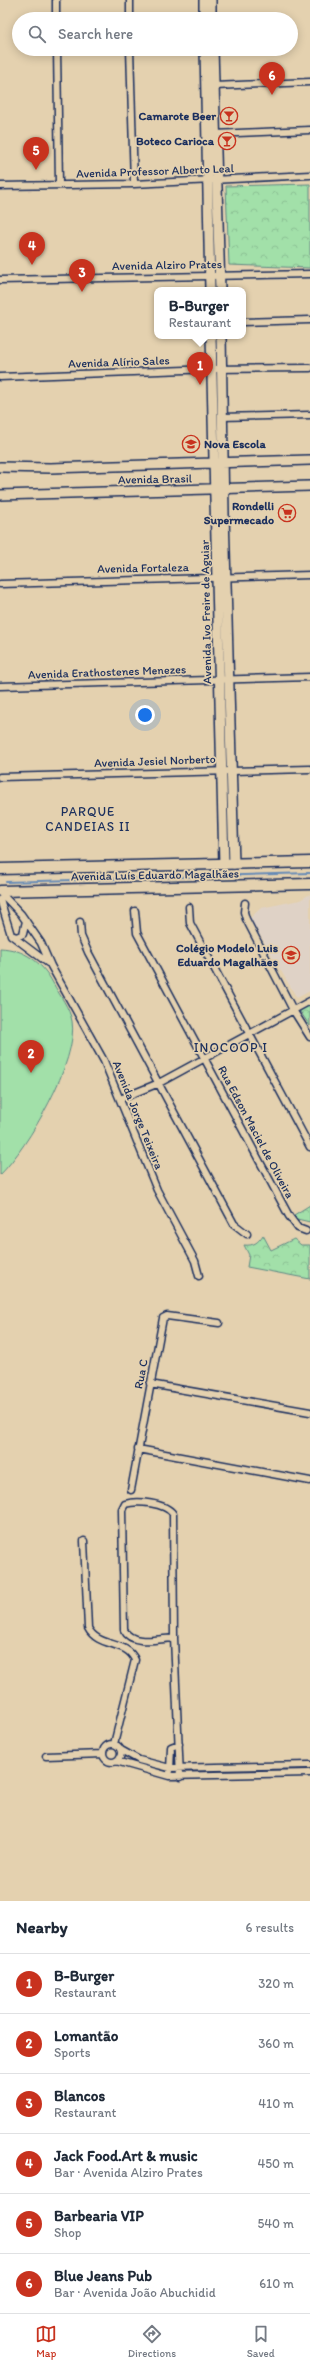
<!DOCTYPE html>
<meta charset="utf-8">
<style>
:root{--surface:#fff;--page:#f2f2f3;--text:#1f2937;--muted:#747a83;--line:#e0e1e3;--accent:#c8321e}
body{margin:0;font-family:Itim,sans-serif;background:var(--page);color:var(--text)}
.you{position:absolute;left:145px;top:715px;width:14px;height:14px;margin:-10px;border:3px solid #fff;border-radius:50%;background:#1a73e8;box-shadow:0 0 0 6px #1a73e833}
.badge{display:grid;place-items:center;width:26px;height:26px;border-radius:50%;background:var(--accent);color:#fff;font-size:13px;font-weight:700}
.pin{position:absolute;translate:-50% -33px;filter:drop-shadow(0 1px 2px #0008)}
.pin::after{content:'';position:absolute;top:21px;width:14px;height:12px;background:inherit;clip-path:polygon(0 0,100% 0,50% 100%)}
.popup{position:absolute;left:154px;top:287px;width:92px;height:52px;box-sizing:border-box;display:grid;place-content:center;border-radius:8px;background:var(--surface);filter:drop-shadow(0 1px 3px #0005);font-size:13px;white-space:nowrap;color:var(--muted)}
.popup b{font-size:15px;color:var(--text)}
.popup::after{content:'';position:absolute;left:50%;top:100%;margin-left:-8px;border:8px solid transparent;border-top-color:var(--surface)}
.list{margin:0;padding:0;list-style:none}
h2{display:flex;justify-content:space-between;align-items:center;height:52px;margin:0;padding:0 16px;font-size:17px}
h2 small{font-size:13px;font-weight:400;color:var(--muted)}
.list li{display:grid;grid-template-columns:26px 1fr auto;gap:12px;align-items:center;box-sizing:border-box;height:60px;padding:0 16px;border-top:1px solid var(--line)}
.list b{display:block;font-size:15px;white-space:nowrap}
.list p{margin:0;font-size:13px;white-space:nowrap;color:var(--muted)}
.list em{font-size:13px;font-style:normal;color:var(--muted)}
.icon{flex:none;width:22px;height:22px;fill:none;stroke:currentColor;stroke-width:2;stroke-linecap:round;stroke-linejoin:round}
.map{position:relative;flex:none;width:310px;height:1901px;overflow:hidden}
.search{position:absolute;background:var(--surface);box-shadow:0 2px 10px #0003;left:12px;right:12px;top:12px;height:44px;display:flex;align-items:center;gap:10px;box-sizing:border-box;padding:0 14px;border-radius:22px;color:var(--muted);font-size:15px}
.sheet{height:412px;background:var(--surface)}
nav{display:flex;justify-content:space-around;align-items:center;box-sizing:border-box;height:56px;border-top:1px solid var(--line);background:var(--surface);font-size:11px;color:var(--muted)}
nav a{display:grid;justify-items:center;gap:2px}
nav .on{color:var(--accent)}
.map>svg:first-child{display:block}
.built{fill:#dfd2c6}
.park{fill:url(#park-crowns);stroke:#5e8884}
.garden{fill:#a2e0a9;stroke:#5e8884}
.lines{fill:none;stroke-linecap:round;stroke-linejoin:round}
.stream{stroke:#658ab6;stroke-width:2}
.street-casing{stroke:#1b2f5e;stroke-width:9}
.secondary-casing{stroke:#1b2f5e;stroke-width:12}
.primary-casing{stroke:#1b2f5e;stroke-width:13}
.street{stroke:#e4d1af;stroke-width:6}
.secondary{stroke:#e4d1af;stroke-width:9}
.primary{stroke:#e4d1af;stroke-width:10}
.labels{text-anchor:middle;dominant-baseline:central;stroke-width:3.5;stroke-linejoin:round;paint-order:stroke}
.poi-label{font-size:12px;font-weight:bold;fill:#1b2f5e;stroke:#e4d1af;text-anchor:end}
.street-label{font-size:12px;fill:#1b2f5e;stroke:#e4d1af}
.neighbourhood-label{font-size:13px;letter-spacing:1px;fill:#1b2f5e;stroke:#e4d1af}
</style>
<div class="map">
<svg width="310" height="1901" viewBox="0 0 310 1901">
<defs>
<pattern id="park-crowns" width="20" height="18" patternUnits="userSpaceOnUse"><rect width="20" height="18" fill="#a2e0a9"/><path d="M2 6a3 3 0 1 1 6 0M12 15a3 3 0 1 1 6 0" fill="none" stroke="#8bc094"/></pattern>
</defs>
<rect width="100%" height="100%" fill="#e4d1af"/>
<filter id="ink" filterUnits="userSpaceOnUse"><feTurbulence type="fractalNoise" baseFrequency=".025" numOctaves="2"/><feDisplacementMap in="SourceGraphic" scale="8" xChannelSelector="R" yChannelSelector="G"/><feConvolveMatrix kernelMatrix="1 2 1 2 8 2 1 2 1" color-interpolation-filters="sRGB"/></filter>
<g filter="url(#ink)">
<path class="built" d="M310 894V991L297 998 250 918 261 908 300 900Z"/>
<path class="park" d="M310 184V268L229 265 226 186Z
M310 1004V1026L299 1010Z
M310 1205V1222L297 1219 294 1215Z
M263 1235 271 1250 294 1239 301 1245H310V1279L247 1267 249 1255 244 1245C253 1246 258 1243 263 1235Z"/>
<path class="garden" d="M0 948C24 949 42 962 53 983 59 994 70 1009 72 1021 79 1060 28 1147 0 1175Z"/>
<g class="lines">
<path class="stream" d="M6 882 310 873"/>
<defs>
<path id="street" d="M56 0V19
M130 0V19
M57 49 59 184
M130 49 134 184
M214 86 310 82
M214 134 310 130
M0 186 134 184 310 175
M0 280 310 274
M243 322 310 320
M0 377 212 369 310 368
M222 417 310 415
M0 584 310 575
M0 686 310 677
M0 777 310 769
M0 892 21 914 41 943 51 966 104 1061 157 1190 195 1261 199 1276
M0 899 11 935 48 963
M245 903 244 912 246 919 293 1010 310 1037
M189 907 190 923 310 1147
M135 911 137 933 289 1216 298 1228 306 1231
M80 922 81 936 88 952 234 1224 247 1234
M11 935 17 937 23 934 26 921
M120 1099 159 1083 310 1001
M150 1384 310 1412
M138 1449 310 1481
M131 1490 163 1318 167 1316 219 1323
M84 1541 88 1628C98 1648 127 1640 135 1660L114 1744
M174 1638C158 1639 132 1646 124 1630L122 1510 125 1504C137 1500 166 1503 173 1514L174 1638 180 1777
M103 1753a9 9 0 1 1 18 0a9 9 0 1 1-18 0Z
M121 1750 139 1760 170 1768 310 1765
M46 1756 103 1754
M116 1761 169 1776 310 1773
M170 1771 171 1747 179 1744"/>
<path id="secondary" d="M204 0V19
M211 0V19
M205 49 210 290
M213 49 220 290
M211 336 224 865
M221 336 224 514 234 864
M0 467 50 468 310 460
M0 495 310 486"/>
<path id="primary" d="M0 869 310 862
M0 891 310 884"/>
</defs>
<use href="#street" class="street-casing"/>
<use href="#secondary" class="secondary-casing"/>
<use href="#primary" class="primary-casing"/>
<use href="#street" class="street"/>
<use href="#secondary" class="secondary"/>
<use href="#primary" class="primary"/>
</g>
</g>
<defs>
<symbol id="bar-ring" viewBox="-11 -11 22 22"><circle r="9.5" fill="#e4d1af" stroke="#c8321e" stroke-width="1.5"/><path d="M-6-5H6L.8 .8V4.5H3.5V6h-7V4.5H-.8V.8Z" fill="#c8321e"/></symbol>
<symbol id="school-ring" viewBox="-11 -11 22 22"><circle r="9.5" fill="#e4d1af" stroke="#c8321e" stroke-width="1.5"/><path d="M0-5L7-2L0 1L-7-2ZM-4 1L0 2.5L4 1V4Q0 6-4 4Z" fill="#c8321e"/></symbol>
<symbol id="supermarket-ring" viewBox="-11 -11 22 22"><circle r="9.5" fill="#e4d1af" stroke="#c8321e" stroke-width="1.5"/><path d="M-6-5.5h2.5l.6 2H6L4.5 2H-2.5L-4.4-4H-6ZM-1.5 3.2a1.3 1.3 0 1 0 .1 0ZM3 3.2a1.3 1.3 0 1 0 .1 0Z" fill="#c8321e"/></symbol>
</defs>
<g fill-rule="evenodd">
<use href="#bar-ring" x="219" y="106" width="20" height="20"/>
<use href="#bar-ring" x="217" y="131" width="20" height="20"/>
<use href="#school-ring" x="181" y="434" width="20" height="20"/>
<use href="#supermarket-ring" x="277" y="503" width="20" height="20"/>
<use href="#school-ring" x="281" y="945" width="20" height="20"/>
</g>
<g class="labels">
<g class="poi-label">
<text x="216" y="116">Camarote Beer</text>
<text x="214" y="141">Boteco Carioca</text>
<text x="204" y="444" text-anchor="start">Nova Escola</text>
<text x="274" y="506">Rondelli<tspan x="274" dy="14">Supermecado</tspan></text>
<text x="278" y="948">Colégio Modelo Luis<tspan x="278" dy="14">Eduardo Magalhães</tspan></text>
</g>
<g class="street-label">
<text transform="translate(155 171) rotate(-2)">Avenida Professor Alberto Leal</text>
<text transform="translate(167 265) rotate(-1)">Avenida Alziro Prates</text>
<text transform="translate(119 362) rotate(-2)">Avenida Alírio Sales</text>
<text transform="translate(155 479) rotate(-1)">Avenida Brasil</text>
<text transform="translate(143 568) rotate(-1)">Avenida Fortaleza</text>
<text transform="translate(206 612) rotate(-91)">Avenida Ivo Freire de Aguiar</text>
<text transform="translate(107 672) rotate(-2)">Avenida Erathostenes Menezes</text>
<text transform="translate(155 761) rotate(-2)">Avenida Jesiel Norberto</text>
<text transform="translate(155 875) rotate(-1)">Avenida Luís Eduardo Magalhães</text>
<text transform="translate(138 1115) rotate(68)">Avenida Jorge Teixeira</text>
<text transform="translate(256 1132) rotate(62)">Rua Edson Maciel de Oliveira</text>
<text transform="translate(141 1374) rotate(-79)">Rua C</text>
</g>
<g class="neighbourhood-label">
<text x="88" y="811">PARQUE<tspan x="88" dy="15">CANDEIAS II</tspan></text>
<text x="231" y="1047">INOCOOP I</text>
</g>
</g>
</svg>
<div class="you"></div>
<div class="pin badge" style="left:200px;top:385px">1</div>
<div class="popup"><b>B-Burger</b>Restaurant</div>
<div class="pin badge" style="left:31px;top:1073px">2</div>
<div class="pin badge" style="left:82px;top:292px">3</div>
<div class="pin badge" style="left:32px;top:265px">4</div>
<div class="pin badge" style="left:36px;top:170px">5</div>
<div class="pin badge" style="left:272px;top:95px">6</div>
<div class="search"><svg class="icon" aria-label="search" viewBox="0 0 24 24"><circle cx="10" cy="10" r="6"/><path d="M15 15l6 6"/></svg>Search here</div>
</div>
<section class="sheet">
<h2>Nearby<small>6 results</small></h2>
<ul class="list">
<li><span class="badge">1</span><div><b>B-Burger</b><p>Restaurant</p></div><em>320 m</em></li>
<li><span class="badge">2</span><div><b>Lomantão</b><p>Sports</p></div><em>360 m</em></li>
<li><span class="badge">3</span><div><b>Blancos</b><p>Restaurant</p></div><em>410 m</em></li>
<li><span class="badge">4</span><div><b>Jack Food.Art &amp; music</b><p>Bar · Avenida Alziro Prates</p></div><em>450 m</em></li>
<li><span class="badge">5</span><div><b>Barbearia VIP</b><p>Shop</p></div><em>540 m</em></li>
<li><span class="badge">6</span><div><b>Blue Jeans Pub</b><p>Bar · Avenida João Abuchidid</p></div><em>610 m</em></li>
</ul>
</section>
<nav>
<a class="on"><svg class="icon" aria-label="map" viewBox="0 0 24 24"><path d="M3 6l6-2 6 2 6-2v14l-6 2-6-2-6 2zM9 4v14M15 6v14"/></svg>Map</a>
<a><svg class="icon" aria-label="directions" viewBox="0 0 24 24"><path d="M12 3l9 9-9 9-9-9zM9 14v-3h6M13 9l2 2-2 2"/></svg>Directions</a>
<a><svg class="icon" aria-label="saved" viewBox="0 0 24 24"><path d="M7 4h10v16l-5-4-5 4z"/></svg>Saved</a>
</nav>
